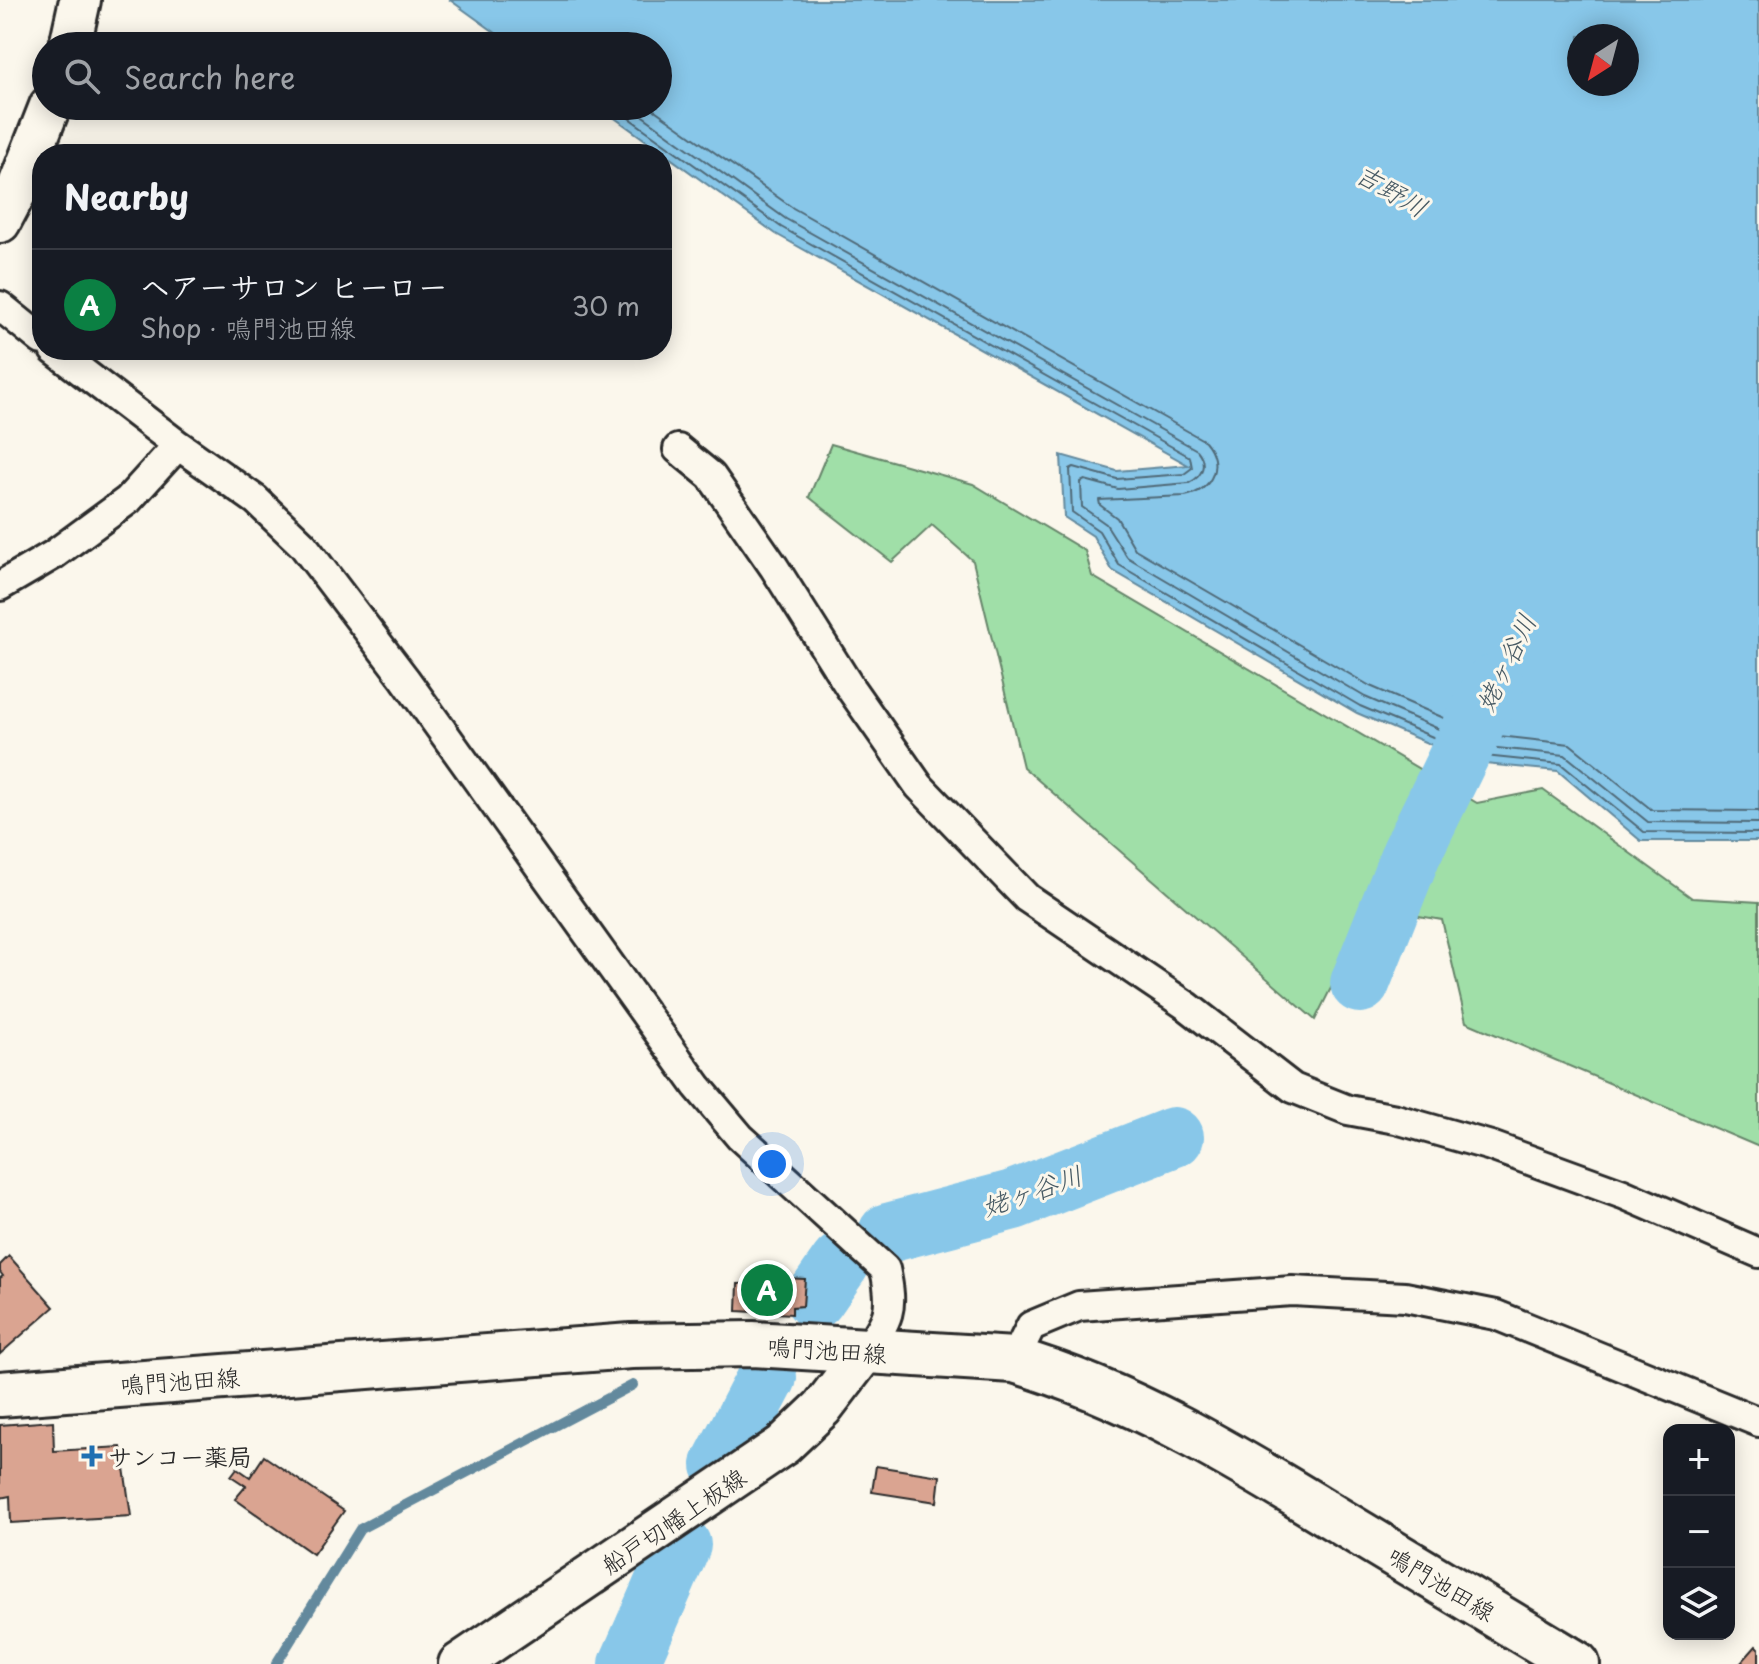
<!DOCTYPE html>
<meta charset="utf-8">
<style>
:root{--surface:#171b24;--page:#20242c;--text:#f1f3f6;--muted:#9ea1a6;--line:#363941;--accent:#0b8043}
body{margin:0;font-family:"Playpen Sans","Klee One",sans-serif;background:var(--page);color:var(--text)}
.controls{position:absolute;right:24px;bottom:24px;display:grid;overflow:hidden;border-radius:16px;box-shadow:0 4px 20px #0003}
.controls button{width:72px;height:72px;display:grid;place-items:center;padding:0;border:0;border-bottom:2px solid var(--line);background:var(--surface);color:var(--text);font:40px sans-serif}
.compass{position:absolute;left:1567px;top:24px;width:72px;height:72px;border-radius:50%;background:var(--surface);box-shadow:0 4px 20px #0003;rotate:216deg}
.you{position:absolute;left:772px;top:1164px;width:28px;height:28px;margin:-20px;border:6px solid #fff;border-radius:50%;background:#1a73e8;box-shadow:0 0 0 12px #1a73e833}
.badge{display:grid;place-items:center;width:52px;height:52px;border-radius:50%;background:var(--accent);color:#fff;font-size:26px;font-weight:700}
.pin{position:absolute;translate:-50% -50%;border:4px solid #fff;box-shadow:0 2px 8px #0006}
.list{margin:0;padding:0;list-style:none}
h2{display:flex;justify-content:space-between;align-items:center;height:104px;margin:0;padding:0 32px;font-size:34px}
h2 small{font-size:26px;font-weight:400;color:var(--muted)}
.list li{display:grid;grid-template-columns:52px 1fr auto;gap:24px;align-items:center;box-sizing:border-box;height:112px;padding:0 32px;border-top:2px solid var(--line)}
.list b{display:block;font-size:30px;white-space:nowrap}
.list p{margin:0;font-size:26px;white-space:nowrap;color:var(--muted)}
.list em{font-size:26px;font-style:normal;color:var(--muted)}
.icon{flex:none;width:44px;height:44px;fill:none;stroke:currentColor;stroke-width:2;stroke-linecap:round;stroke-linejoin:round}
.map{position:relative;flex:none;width:1759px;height:1664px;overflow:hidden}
.search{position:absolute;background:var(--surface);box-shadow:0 4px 20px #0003;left:32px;top:32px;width:640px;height:88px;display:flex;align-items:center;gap:20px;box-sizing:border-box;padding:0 28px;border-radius:44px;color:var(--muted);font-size:30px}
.panel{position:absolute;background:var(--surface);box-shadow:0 4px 20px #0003;left:32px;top:144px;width:640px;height:216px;border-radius:32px}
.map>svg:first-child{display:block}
.green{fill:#a0dfa8;stroke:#66856a;stroke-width:2}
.water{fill:#88c7e9;stroke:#63899d;stroke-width:2;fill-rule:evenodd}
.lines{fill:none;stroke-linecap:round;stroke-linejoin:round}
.shore{stroke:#506977;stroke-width:2}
.stream{stroke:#63899d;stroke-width:10}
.river{stroke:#88c7e9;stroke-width:60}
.building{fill:#daa491;stroke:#2b2b2b;stroke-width:2}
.street-casing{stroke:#2b2b2b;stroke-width:34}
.secondary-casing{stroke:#2b2b2b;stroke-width:46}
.primary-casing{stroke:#2b2b2b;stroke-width:50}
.street{stroke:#fbf7ec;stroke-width:28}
.secondary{stroke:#fbf7ec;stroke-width:40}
.primary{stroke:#fbf7ec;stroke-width:44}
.poi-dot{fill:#1f6fb2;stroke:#fbf7ec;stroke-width:3}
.labels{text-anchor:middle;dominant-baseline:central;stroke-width:6;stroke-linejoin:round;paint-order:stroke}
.street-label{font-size:24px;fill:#2b2b2b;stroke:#fbf7ec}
.poi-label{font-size:24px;font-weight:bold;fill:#2b2b2b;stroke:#fbf7ec;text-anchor:start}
.water-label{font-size:26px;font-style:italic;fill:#475a64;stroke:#fbf7ec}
</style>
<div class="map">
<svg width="1759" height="1664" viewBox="0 0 1759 1664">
<rect width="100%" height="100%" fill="#fbf7ec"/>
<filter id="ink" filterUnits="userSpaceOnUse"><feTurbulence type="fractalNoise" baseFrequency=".0125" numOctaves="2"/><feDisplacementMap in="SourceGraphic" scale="16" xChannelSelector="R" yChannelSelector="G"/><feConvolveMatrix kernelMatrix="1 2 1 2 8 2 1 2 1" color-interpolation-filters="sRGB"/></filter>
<g filter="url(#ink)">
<path class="green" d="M831 444 973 484 1085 551 1092 576 1477 803 1543 790 1692 898 1759 902V1147L1466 1022 1442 920 1371 908 1315 1020 1023 767 973 561 932 525 892 562 809 497Z"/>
<path class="water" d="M450 0H1759V841H1641L1558 771 1474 763 1357 713 1112 570 1093 536 1064 517 1061 455 1117 471 1188 465 776 234 598 106H658V46H514ZM1579 36H1627V84H1579Z"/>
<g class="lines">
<path class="shore" d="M612 106 781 227 1190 457 1192 468 1184 474 1117 479 1074 467 1070 469 1072 512 1099 531 1119 565 1360 706 1475 755 1561 764 1644 832 1759 833
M629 106 786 219 1197 450C1207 462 1204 476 1189 483L1118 489 1085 480 1081 482 1082 507 1106 524 1127 557 1365 697 1478 746 1565 755 1648 822 1759 823
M649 106 793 208 1205 441C1224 463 1213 491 1185 496L1099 500 1100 505 1117 518 1135 549 1370 686 1481 734 1570 744 1652 810 1759 811"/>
<path class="stream" d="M748 1386H762
M276 1664 360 1529 633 1385"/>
<path class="river" d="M1360 983 1411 854 1494 684
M888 1233 1013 1200 1174 1137
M815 1299 840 1263
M721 1465 767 1377
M629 1664 681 1545"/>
</g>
<path class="building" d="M9 1256 54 1307 0 1354V1278L3 1276 0 1272V1265Z
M764 1277 805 1279 803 1306 792 1307V1314L737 1311 738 1284 763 1283Z
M53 1421 54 1451 121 1447 131 1516 11 1523 10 1496 0 1498V1425Z
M264 1456 344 1511 313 1554 235 1499 246 1486 231 1476 237 1468 250 1477Z
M876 1466 940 1476 937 1502 872 1492Z
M1756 1646 1759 1649V1664H1740Z"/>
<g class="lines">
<defs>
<path id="street" d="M0 306 42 340
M54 350 178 445 256 500 303 545 405 679 697 1086 740 1137 885 1269C894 1311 889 1318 865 1352
M678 449 711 476 774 567 851 689 919 786 1027 898 1187 1006 1293 1088 1348 1110 1396 1119 1491 1146 1623 1194 1759 1253
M0 586 53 555 128 500 178 445
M1014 1360 1031 1326 1079 1306 1292 1291 1405 1297 1496 1315 1759 1422"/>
<path id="secondary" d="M70 46 80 0
M0 222 17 190 50 106
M459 1664 783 1445 822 1408 865 1352"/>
<path id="primary" d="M0 1394 631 1346 753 1344 1014 1360C1130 1394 1233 1456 1336 1519 1416 1567 1496 1616 1577 1664"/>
</defs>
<use href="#street" class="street-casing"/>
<use href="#secondary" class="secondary-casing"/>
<use href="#primary" class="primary-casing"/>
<use href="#street" class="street"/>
<use href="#secondary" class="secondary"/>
<use href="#primary" class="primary"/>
</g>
</g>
<path class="poi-dot" d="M88 1444h8v8h8v8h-8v8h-8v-8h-8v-8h8z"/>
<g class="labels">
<g class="street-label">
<text transform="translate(827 1349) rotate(4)">鳴門池田線</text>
<text transform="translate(180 1380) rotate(-4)">鳴門池田線</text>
<text transform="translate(673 1520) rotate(-34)">船戸切幡上板線</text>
<text transform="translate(1442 1583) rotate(31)">鳴門池田線</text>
</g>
<g class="poi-label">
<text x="108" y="1456">サンコー薬局</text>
</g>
<g class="water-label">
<text transform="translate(1392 190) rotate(30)">吉野川</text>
<text transform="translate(1505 662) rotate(-64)">姥ヶ谷川</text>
<text transform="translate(1032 1190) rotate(-19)">姥ヶ谷川</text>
</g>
</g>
</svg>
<div class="controls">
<button>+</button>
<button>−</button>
<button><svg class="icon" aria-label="layers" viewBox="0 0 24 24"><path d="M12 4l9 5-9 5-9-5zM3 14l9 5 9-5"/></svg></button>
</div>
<svg class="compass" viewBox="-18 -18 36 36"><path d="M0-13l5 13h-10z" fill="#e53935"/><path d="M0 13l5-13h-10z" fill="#9ea1a6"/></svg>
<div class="you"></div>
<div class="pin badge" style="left:767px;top:1290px">A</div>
<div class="search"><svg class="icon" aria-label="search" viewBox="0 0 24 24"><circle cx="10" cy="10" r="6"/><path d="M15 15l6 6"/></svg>Search here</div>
<section class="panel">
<h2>Nearby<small></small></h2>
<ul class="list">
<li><span class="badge">A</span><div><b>ヘアーサロン ヒーロー</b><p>Shop · 鳴門池田線</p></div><em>30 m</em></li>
</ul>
</section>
</div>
